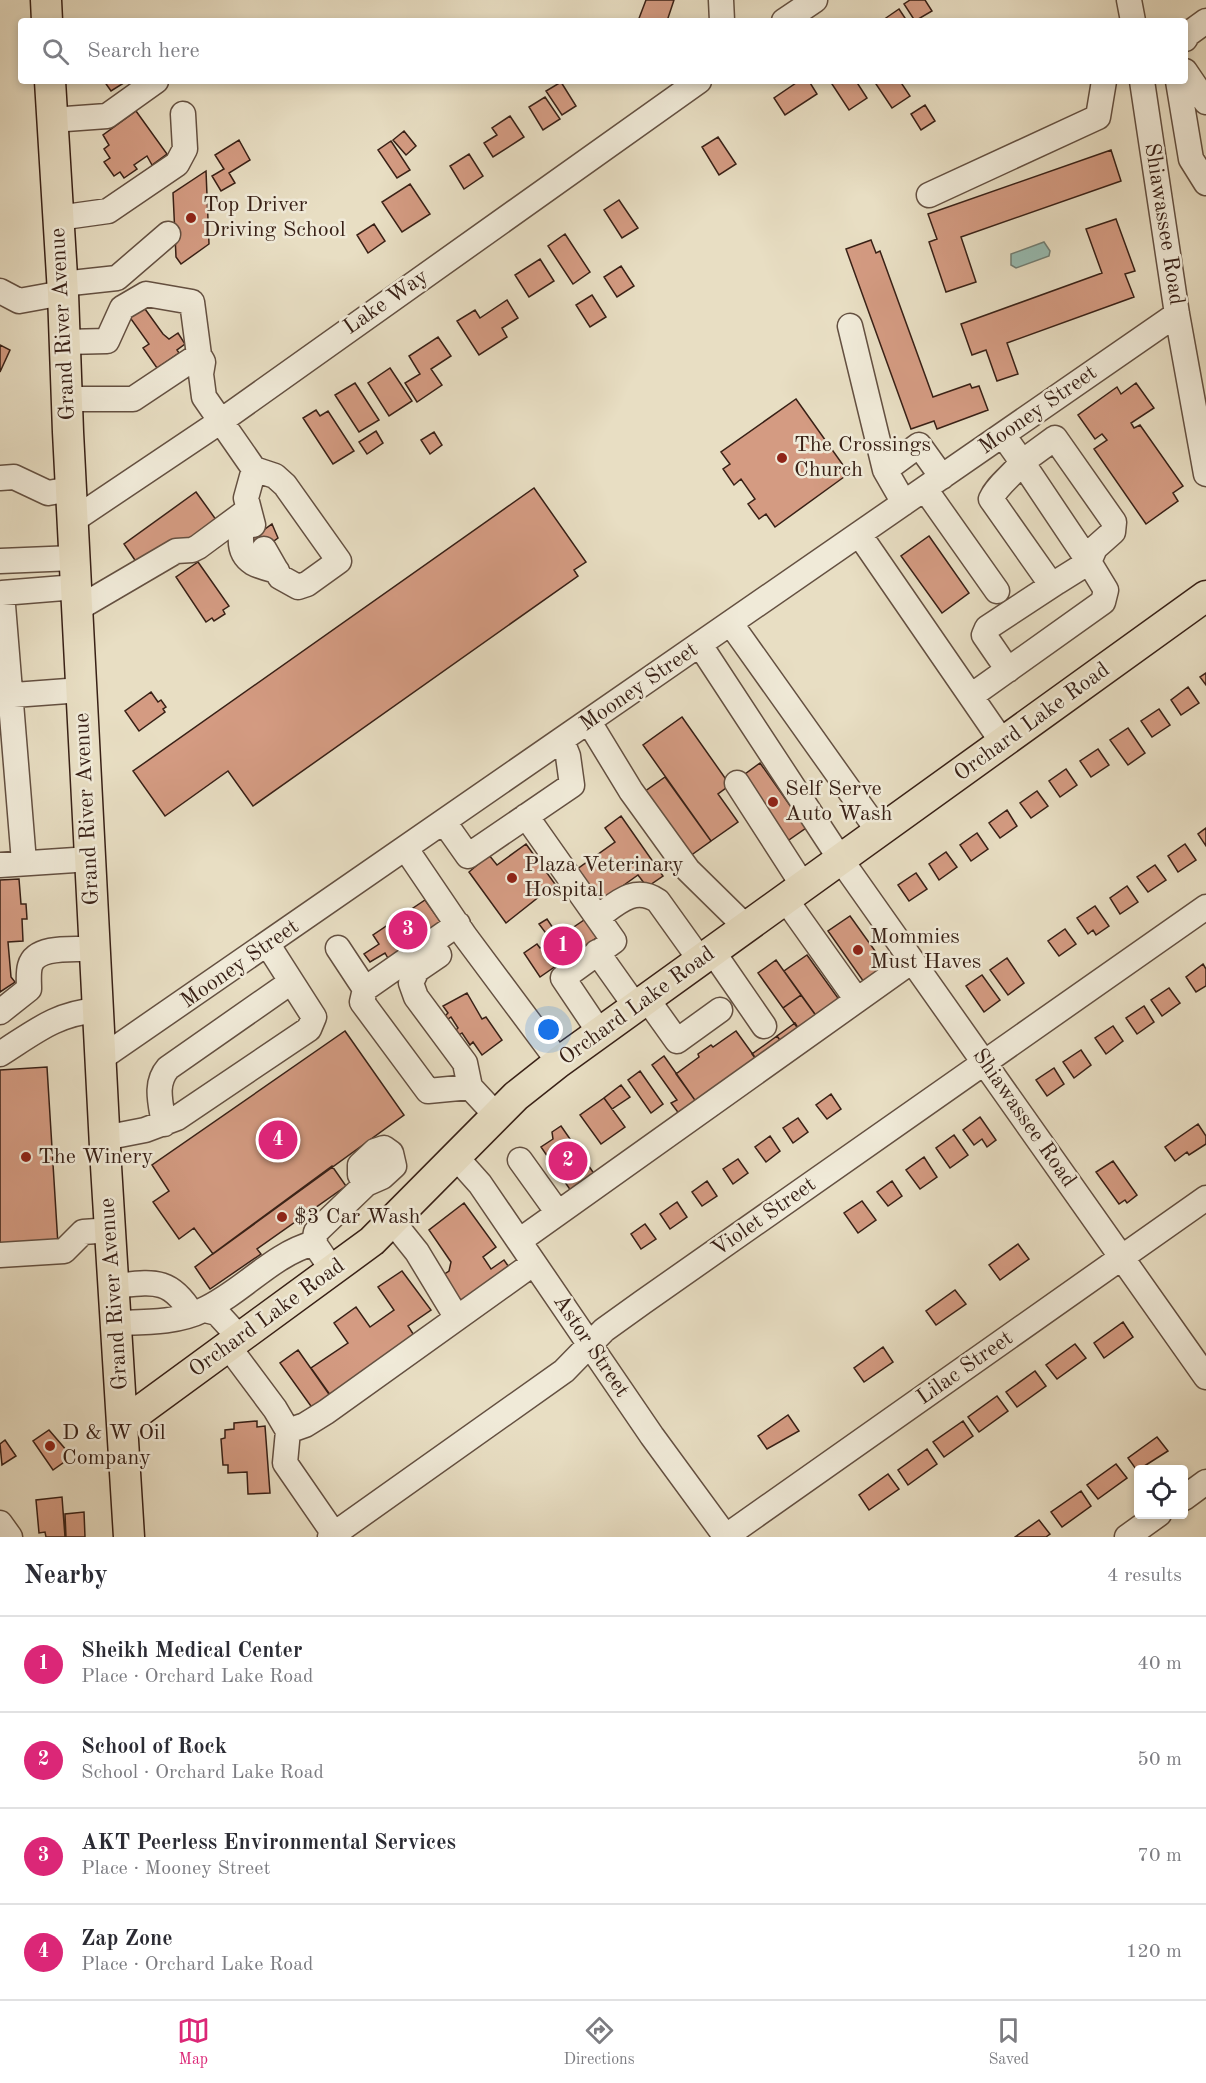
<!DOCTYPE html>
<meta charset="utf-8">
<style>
:root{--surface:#fff;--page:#f2f2f3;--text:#2b2b33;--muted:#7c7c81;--line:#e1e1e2;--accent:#db2777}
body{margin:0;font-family:"Old Standard TT",serif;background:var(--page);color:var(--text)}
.controls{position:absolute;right:18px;bottom:18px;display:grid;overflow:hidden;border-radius:6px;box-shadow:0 3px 9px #0003}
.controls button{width:54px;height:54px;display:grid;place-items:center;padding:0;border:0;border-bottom:2px solid var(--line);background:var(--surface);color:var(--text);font:30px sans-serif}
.you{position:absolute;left:549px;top:1030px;width:21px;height:21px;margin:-15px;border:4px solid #fff;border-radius:50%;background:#1a73e8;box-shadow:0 0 0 9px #1a73e833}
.badge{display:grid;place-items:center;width:39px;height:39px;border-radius:50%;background:var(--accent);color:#fff;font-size:20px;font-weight:700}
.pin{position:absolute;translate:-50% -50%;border:3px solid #fff;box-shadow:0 2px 6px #0006}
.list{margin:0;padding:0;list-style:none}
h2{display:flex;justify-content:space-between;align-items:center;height:78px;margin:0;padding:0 24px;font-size:26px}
h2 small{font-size:20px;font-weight:400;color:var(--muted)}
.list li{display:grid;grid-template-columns:39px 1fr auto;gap:18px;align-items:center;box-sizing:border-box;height:96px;padding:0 24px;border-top:2px solid var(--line)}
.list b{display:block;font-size:22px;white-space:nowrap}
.list p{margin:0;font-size:20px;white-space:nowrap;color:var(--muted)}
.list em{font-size:20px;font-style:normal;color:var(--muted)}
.icon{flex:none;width:33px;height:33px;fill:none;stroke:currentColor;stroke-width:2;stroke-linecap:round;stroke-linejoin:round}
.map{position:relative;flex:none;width:1206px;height:1537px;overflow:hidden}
.search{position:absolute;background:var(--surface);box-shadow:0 3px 9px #0003;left:18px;right:18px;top:18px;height:66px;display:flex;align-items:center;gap:15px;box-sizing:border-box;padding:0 21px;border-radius:6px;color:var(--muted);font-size:22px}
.sheet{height:462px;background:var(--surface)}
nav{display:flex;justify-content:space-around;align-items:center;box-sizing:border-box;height:84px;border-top:2px solid var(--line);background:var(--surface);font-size:16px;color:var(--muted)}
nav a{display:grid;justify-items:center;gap:3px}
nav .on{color:var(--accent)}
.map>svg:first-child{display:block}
.water{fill:#97bcb2;stroke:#717e74;stroke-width:1.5}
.building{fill:#d49b82;stroke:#382016;stroke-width:1.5}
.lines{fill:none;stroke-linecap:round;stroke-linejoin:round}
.minor-casing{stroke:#645041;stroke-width:27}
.major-casing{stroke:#382016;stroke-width:33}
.minor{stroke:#f0ead8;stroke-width:24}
.major{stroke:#e8dec3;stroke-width:30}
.poi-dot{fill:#8f2418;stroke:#f0ead8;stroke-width:2}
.labels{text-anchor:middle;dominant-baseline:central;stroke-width:5;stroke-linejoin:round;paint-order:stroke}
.poi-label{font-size:22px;fill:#382016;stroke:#f0ead8;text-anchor:start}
.street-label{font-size:22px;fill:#382016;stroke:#f0ead8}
</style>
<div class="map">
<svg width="1206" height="1537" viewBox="0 0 1206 1537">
<rect width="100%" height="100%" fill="#e8dec3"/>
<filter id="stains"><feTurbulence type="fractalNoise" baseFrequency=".00333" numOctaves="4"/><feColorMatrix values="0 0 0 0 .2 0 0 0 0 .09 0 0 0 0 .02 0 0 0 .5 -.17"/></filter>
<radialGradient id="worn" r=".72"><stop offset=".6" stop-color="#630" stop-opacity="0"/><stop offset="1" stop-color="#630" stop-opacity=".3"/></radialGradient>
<path class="water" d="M1044 242 1050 251 1049 256 1016 268 1011 265V254Z"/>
<path class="building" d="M646 0H674L667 21H638Z
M910 0H925L932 11 915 21 904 4Z
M899 9 907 21H884L883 20Z
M104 81H127L111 91Z
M799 81H809L817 94 785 115 774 98Z
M830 81H856L867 98 849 110Z
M874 81H900L910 96 892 108Z
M561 82 576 106 562 115 546 91Z
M545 97 560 119 543 130 529 107Z
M925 105 935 121 921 130 911 114Z
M136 111 167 154 152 165 147 156 134 165 137 169 124 178 120 172 114 176 104 162 110 158 104 149 109 145 103 135Z
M510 116 524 137 493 157 484 143 497 135 492 128Z
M404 131 416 146 406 155 393 140Z
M718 137 736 164 719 175 702 147Z
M239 140 250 160 229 173 235 183 221 191 212 176 224 169 215 155Z
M391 141 410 170 397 178 378 150Z
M1111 150 1121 181 961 237 976 282 946 292 929 242 937 239 928 214Z
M469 154 483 176 464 189 450 166Z
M206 171 209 244 181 264 176 257 173 193Z
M410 184 430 214 402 232 382 202Z
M619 200 638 228 622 238 604 210Z
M1116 219 1135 271 1125 274 1134 297 1007 343 1018 374 997 381 986 350 972 355 961 324 1102 273 1086 229Z
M374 224 385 241 368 253 357 235Z
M565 234 590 272 573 284 548 246Z
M871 240 876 253 880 251 933 397 970 384 972 388 979 386 988 410 937 429 934 421 911 429 846 249Z
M540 259 554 281 529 297 515 275Z
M621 266 634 286 617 297 604 277Z
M592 295 606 317 590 327 576 305Z
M507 300 518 318 502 328 507 337 479 355 457 321 475 310 480 318Z
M140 302 163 334 169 339 178 333 185 344 177 350 179 353 157 368 143 348 149 344 126 312Z
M438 337 451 356 431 369 442 385 417 402 405 383 420 374 409 356Z
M0 345 10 350 0 372Z
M390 368 412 401 389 416 368 383Z
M355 383 379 420 359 432 335 395Z
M1136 383 1154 408 1131 423 1134 428 1140 425 1183 486 1173 493 1178 501 1146 524 1094 449 1107 440 1102 434 1095 439 1078 415 1117 387 1121 394Z
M796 399 843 465 844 477 775 527 766 514 759 519 748 504 755 499 741 479 734 485 723 469 730 464 721 452Z
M316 410 320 416 328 411 354 451 333 464 303 418Z
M376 431 383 443 367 454 359 442Z
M434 432 442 445 430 454 421 440Z
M534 488 586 562 574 570 578 576 253 806 228 771 165 816 133 771Z
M196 492 222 528 195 547 139 566 124 544Z
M272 524 278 538 253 556 246 543Z
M929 536 969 593 942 613 901 556Z
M198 562 229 606 223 610 225 614 214 621 212 618 206 622 176 577Z
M1206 673V685L1200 677Z
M1188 687 1199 703 1181 715 1171 700Z
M151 692 158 702 161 700 166 707 163 709 165 712 139 731 125 711Z
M1159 709 1170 725 1152 737 1141 721Z
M682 717 730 785 718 794 738 822 711 841 643 745Z
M1128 728 1145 753 1128 765 1110 740Z
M1098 749 1109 765 1091 777 1080 761Z
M760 763 806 828 786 842 741 777Z
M1066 769 1077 785 1060 797 1049 781Z
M665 777 711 841 690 856 644 792Z
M1037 791 1048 806 1031 818 1020 803Z
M1007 810 1017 826 1000 838 989 823Z
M621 816 663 876 647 887 638 875 596 905 573 872 615 842 605 828Z
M1206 828V846L1198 834Z
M977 833 988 849 971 861 960 845Z
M526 844 555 884 506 923 469 872 489 855 497 865Z
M1185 844 1196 860 1178 872 1168 856Z
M946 852 957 867 939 880 929 864Z
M1155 865 1166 880 1148 892 1137 877Z
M916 873 927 889 909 901 898 885Z
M19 879 21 904H26L27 919H22L23 941 8 942 11 977 15 982 0 992V880Z
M1127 886 1138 902 1120 914 1110 898Z
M425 900 442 924 389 960 385 953 370 962 364 954 379 944 373 935Z
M1095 906 1109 926 1096 935 1093 930 1088 934 1077 918Z
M850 916 888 969 866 985 828 931Z
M587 918 599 936 540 977 524 953 537 944 540 948 551 940 539 924 547 919 559 937Z
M1065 929 1076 944 1059 956 1048 941Z
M807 955 843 1005 820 1021 784 971Z
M1007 958 1024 983 1008 995 990 970Z
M776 960 801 995 783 1008 758 973Z
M1203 964 1206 969V986L1196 992 1186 977Z
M982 975 1000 1000 984 1012 966 986Z
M1169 988 1180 1003 1162 1016 1151 1000Z
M467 993 482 1019 486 1017 502 1040 482 1055 473 1042 470 1045 462 1033 459 1035 456 1030 458 1028 451 1017 448 1019 445 1016 448 1013 443 1006Z
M801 995 817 1017 799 1030 783 1008Z
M1144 1006 1154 1022 1137 1034 1126 1018Z
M795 1023 803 1036 786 1049 777 1036Z
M1113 1026 1123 1041 1106 1054 1095 1038Z
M345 1031 404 1115 213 1254 194 1228 179 1239 153 1202 169 1191 152 1165Z
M736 1031 757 1060 697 1103 676 1074 699 1057 698 1054 711 1045 713 1047Z
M777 1036 786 1049 761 1066 752 1054Z
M1081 1050 1091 1065 1074 1078 1063 1062Z
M664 1056 697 1103 680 1115 671 1103 677 1100 652 1065Z
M47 1067 58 1245 0 1248V1070Z
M1054 1068 1064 1084 1047 1096 1036 1080Z
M640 1071 663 1104 651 1113 628 1080Z
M621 1085 630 1097 612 1109 604 1098Z
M831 1094 841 1109 827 1119 816 1105Z
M604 1098 625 1127 601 1144 580 1115Z
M980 1117 996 1140 987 1147 982 1139 974 1145 963 1130Z
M798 1118 808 1132 793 1143 783 1128Z
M1198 1124 1206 1136V1144L1189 1155 1187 1152 1175 1161 1165 1147Z
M561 1126 595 1175 571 1191 541 1147 553 1139 552 1132Z
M954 1135 968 1155 950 1168 936 1148Z
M770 1136 780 1151 766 1162 755 1147Z
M924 1157 937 1177 920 1189 906 1170Z
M738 1159 748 1173 733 1184 723 1169Z
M1113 1161 1137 1195 1127 1203 1125 1200 1119 1204 1096 1172Z
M332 1166 346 1186 257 1249 261 1254 210 1289 195 1267Z
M707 1181 717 1196 702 1206 692 1192Z
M892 1181 902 1196 888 1206 877 1192Z
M862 1201 876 1220 858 1233 844 1213Z
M677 1202 687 1217 670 1229 660 1214Z
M464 1203 496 1247 483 1257 491 1269 504 1260 513 1273 461 1309 440 1277 449 1271 451 1262 429 1230Z
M645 1224 656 1239 641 1249 631 1234Z
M1018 1244 1029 1259 1000 1280 989 1265Z
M402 1271 431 1310 408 1326 417 1340 333 1399 311 1368 348 1343 334 1323 356 1307 370 1327 394 1310 378 1287Z
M955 1290 966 1304 936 1325 926 1311Z
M1123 1322 1133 1337 1104 1358 1094 1343Z
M1075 1344 1086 1358 1057 1379 1046 1365Z
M883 1347 893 1362 864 1382 854 1368Z
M298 1350 331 1397 313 1409 280 1363Z
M1035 1371 1046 1386 1017 1407 1006 1392Z
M997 1396 1008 1411 979 1432 968 1417Z
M788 1415 799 1431 767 1449 758 1436Z
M257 1421V1427L265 1426 270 1493 248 1494 247 1472 228 1473V1465H223L221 1439 225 1438V1430L234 1429V1423Z
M963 1421 973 1436 944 1457 933 1442Z
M49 1430 67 1451 63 1454 67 1460 53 1470 33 1441Z
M1157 1437 1168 1451 1138 1470V1472L1128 1458Z
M5 1440 16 1456 2 1465 0 1444Z
M927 1449 937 1464 908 1485 898 1470Z
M1116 1464 1127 1478 1098 1499 1087 1485Z
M888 1474 899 1489 869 1510 859 1495Z
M1081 1491 1091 1506 1062 1527 1051 1512Z
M62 1497 65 1537H46L45 1532 39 1533 36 1500Z
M84 1512 85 1537H66L65 1514Z
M1039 1520 1050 1534 1046 1537H1015Z"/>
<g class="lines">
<defs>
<path id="minor" d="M721 0 722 21
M1129 0 1133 21
M784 21 815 0
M1185 39 1188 34 1206 21
M1185 71 1206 102
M1142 81 1177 314 1206 474
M1178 81 1191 159 1206 183
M52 120 107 116 156 81
M929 195 1098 117 1104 81
M58 218 108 211 177 164 185 149 183 114
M62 284 117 278 168 234
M0 291 19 301 63 293
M850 326 885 470 904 503
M65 342 107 341 122 308 146 294 192 302 199 355
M67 399H133L199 355 203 362 201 374 204 397 254 469 275 476 285 485 339 561 307 584 298 587 280 577 264 549
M1022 462 1089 562 1057 582 1048 580 991 499C997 485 1013 475 1022 462Z
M885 470 919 445 942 477
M0 478 14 477 48 493 71 489
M925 489 997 591
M248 510C241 527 234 551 253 563 260 567 270 569 277 571
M72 521 221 421 699 81
M253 525 246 498 254 469
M859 534 1003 743
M0 561 74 558
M77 609 176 551 192 550 198 547 248 510
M731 624 879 832
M700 645 841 860 1206 1377
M1008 670 984 635 987 628 1057 582
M0 696 81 690
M971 696 1103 602 1106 590 1089 562 1095 548 1113 532 1114 522 1055 438 1022 462 1003 435
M589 722 631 791 688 870 747 928
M737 783 804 887
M526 816 614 941 563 978 600 1033
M444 822 468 856 572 785 568 756 562 741
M406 849 465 936 559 1062
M24 862 2 593 76 587
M0 865 90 859
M786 900 857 1000
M598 917C617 903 635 885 658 901L701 961
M458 924 365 989 362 1002 428 1091 470 1087
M338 948 365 989
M597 952 636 1007
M713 952 764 1026
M439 955 417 970 411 983 416 997 465 1063 470 1087 496 1115
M647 999 677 1041 720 1010
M0 1012 29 989C29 982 28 973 30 966 36 944 77 950 94 949
M0 1054C35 1032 55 1014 97 1010
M100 1059 1177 314
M164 1124C161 1104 154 1084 168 1068L291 982
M104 1138 145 1130 177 1118 309 1029 314 1017 268 945
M455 1156 480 1184 652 1436 726 1537
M520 1160 558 1213
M393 1222 417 1252 457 1318
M519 1241 912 961
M0 1255 64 1251 83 1232 111 1230
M333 1271 314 1243 316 1232 366 1184 382 1177 394 1166 391 1153 384 1148 375 1151 360 1165V1175L366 1184
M114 1286C153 1282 170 1277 192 1314
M205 1310 217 1313 239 1337
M116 1323C145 1322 177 1323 203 1310 243 1292 271 1255 314 1243
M228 1346 275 1409 288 1431 285 1463 334 1534
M288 1431 305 1425 326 1412 534 1263
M1184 1498 1206 1482
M0 1523 10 1537
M330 1537 564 1371 604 1330 643 1302 1206 907
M725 1537 1206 1198
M1127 1537 1159 1514"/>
<path id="major" d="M46 0 47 21
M50 81 63 293 68 432 106 1166 129 1537
M122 1424 372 1241 516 1096 559 1062 1206 596"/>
</defs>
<use href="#minor" class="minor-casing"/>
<use href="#major" class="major-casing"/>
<use href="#minor" class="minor"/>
<use href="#major" class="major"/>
</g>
<g class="poi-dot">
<circle cx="191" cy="218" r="6"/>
<circle cx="782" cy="458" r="6"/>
<circle cx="773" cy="802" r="6"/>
<circle cx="512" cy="878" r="6"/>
<circle cx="858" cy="950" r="6"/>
<circle cx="26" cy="1157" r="6"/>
<circle cx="282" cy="1217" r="6"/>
<circle cx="50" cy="1446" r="6"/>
</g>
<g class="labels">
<g class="poi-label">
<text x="203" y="205">Top Driver<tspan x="203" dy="25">Driving School</tspan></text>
<text x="794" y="445">The Crossings<tspan x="794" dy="25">Church</tspan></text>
<text x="785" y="789">Self Serve<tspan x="785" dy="25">Auto Wash</tspan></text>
<text x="524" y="865">Plaza Veterinary<tspan x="524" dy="25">Hospital</tspan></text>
<text x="870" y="937">Mommies<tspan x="870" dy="25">Must Haves</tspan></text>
<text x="38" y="1157">The Winery</text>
<text x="294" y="1217">$3 Car Wash</text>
<text x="62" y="1433">D &amp; W Oil<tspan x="62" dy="25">Company</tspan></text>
</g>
<g class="street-label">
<text transform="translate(1164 224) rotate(81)">Shiawassee Road</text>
<text transform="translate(386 302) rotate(-35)">Lake Way</text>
<text transform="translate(63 324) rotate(-93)">Grand River Avenue</text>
<text transform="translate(1038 410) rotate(-35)">Mooney Street</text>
<text transform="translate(639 687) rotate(-35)">Mooney Street</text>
<text transform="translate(1032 722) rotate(-36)">Orchard Lake Road</text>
<text transform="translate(87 809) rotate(-93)">Grand River Avenue</text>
<text transform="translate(240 964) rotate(-35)">Mooney Street</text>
<text transform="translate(637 1006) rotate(-36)">Orchard Lake Road</text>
<text transform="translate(1024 1118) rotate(55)">Shiawassee Road</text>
<text transform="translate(764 1217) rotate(-35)">Violet Street</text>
<text transform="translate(114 1294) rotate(-94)">Grand River Avenue</text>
<text transform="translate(267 1318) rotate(-36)">Orchard Lake Road</text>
<text transform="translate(591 1346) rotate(56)">Astor Street</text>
<text transform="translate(965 1368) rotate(-35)">Lilac Street</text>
</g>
</g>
<rect width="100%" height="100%" filter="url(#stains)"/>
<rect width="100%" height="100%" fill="url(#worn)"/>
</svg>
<div class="controls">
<button><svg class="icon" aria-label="locate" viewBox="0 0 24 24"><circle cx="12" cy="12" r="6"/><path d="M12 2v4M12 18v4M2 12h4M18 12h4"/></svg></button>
</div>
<div class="you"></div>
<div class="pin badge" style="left:563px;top:946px">1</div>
<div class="pin badge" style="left:568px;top:1161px">2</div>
<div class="pin badge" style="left:408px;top:930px">3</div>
<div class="pin badge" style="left:278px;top:1140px">4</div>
<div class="search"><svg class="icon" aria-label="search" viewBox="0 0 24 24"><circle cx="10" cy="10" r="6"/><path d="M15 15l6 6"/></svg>Search here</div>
</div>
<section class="sheet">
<h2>Nearby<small>4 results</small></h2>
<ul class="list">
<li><span class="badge">1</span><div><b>Sheikh Medical Center</b><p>Place · Orchard Lake Road</p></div><em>40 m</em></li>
<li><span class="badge">2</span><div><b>School of Rock</b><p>School · Orchard Lake Road</p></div><em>50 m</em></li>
<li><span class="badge">3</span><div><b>AKT Peerless Environmental Services</b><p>Place · Mooney Street</p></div><em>70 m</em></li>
<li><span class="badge">4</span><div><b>Zap Zone</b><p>Place · Orchard Lake Road</p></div><em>120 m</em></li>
</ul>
</section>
<nav>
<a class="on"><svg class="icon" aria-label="map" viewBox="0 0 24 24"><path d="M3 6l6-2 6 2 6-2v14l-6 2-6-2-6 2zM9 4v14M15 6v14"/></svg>Map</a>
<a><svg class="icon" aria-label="directions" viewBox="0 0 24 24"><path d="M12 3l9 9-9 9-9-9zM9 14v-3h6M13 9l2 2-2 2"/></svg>Directions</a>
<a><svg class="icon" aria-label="saved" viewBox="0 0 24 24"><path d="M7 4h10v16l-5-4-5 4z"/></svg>Saved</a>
</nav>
